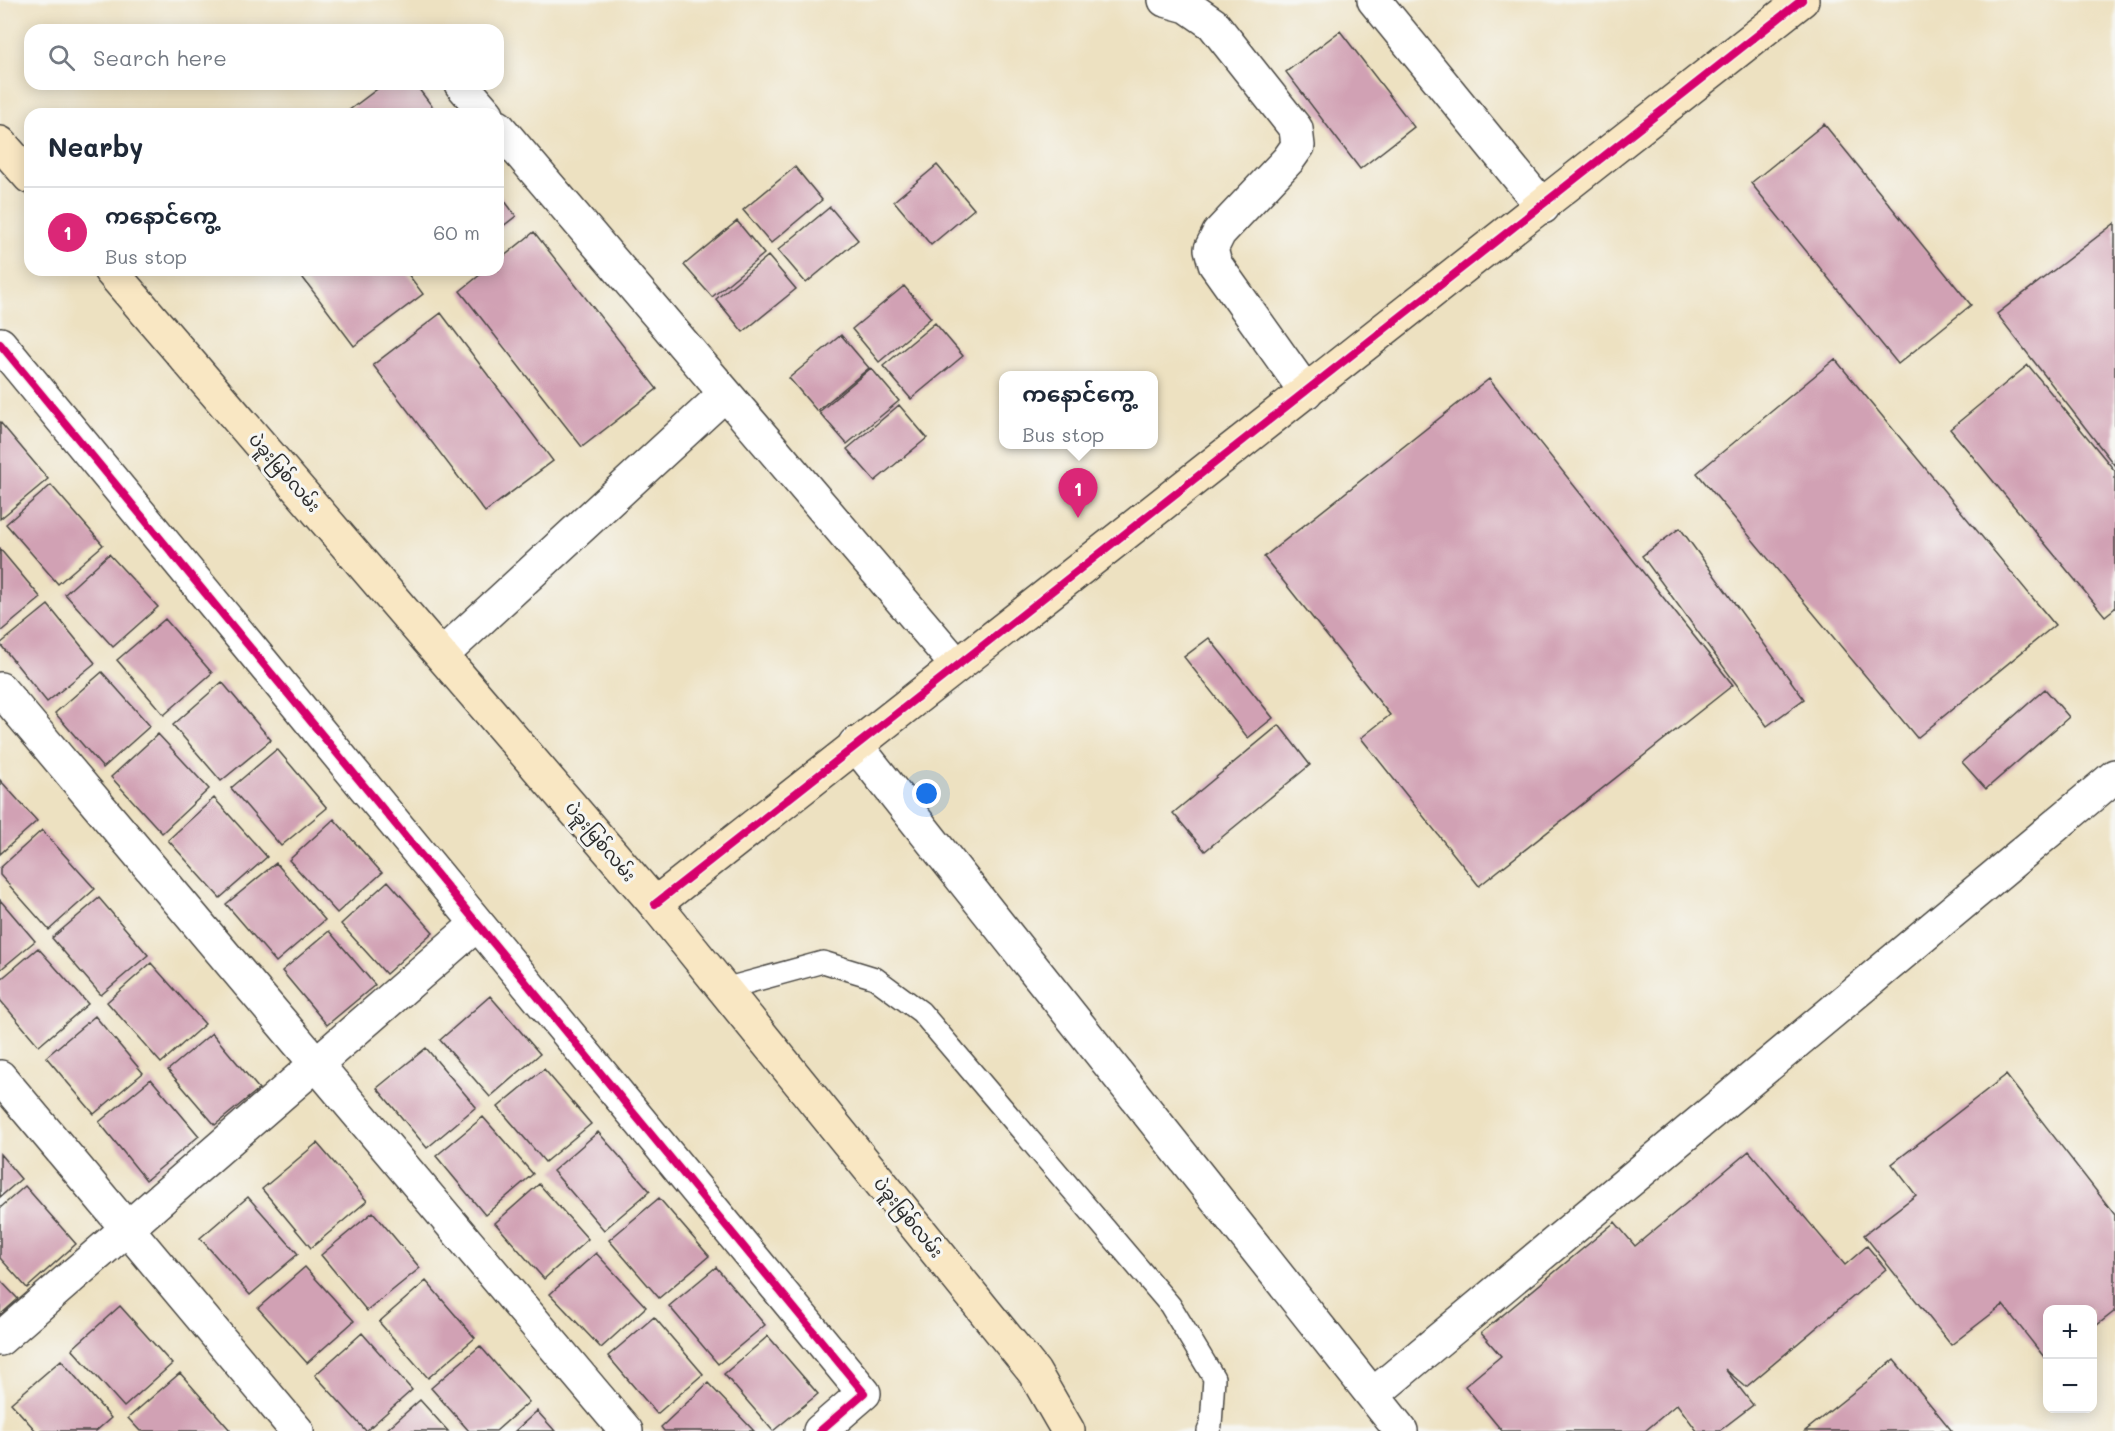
<!DOCTYPE html>
<meta charset="utf-8">
<style>
:root{--surface:#fff;--page:#f6f6f7;--text:#1f2937;--muted:#747a83;--line:#e0e1e3;--accent:#db2777}
body{margin:0;font-family:Mali,"Noto Sans Myanmar",sans-serif;background:var(--page);color:var(--text)}
.controls{position:absolute;right:18px;bottom:18px;display:grid;overflow:hidden;border-radius:12px;box-shadow:0 3px 15px #0003}
.controls button{width:54px;height:54px;display:grid;place-items:center;padding:0;border:0;border-bottom:2px solid var(--line);background:var(--surface);color:var(--text);font:30px sans-serif}
.you{position:absolute;left:927px;top:794px;width:21px;height:21px;margin:-15px;border:4px solid #fff;border-radius:50%;background:#1a73e8;box-shadow:0 0 0 9px #1a73e833}
.badge{display:grid;place-items:center;width:39px;height:39px;border-radius:50%;background:var(--accent);color:#fff;font-size:20px;font-weight:700}
.pin{position:absolute;translate:-50% -50px;filter:drop-shadow(0 2px 3px #0008)}
.pin::after{content:'';position:absolute;top:32px;width:21px;height:18px;background:inherit;clip-path:polygon(0 0,100% 0,50% 100%)}
.popup{position:absolute;left:999px;top:371px;width:159px;height:78px;box-sizing:border-box;display:grid;place-content:center;border-radius:12px;background:var(--surface);filter:drop-shadow(0 2px 4px #0005);font-size:20px;white-space:nowrap;color:var(--muted)}
.popup b{font-size:22px;color:var(--text)}
.popup::after{content:'';position:absolute;left:50%;top:100%;margin-left:-12px;border:12px solid transparent;border-top-color:var(--surface)}
.list{margin:0;padding:0;list-style:none}
h2{display:flex;justify-content:space-between;align-items:center;height:78px;margin:0;padding:0 24px;font-size:26px}
h2 small{font-size:20px;font-weight:400;color:var(--muted)}
.list li{display:grid;grid-template-columns:39px 1fr auto;gap:18px;align-items:center;box-sizing:border-box;height:90px;padding:0 24px;border-top:2px solid var(--line)}
.list b{display:block;font-size:22px;white-space:nowrap}
.list p{margin:0;font-size:20px;white-space:nowrap;color:var(--muted)}
.list em{font-size:20px;font-style:normal;color:var(--muted)}
.icon{flex:none;width:33px;height:33px;fill:none;stroke:currentColor;stroke-width:2;stroke-linecap:round;stroke-linejoin:round}
.map{position:relative;flex:none;width:2115px;height:1431px;overflow:hidden}
.search{position:absolute;background:var(--surface);box-shadow:0 3px 15px #0003;left:24px;top:24px;width:480px;height:66px;display:flex;align-items:center;gap:15px;box-sizing:border-box;padding:0 21px;border-radius:18px;color:var(--muted);font-size:22px}
.panel{position:absolute;background:var(--surface);box-shadow:0 3px 15px #0003;left:24px;top:108px;width:480px;height:168px;border-radius:18px}
.map>svg:first-child{display:block}
.building{fill:#d1a1b4}
.lines{fill:none;stroke-linecap:round;stroke-linejoin:round}
.lane-casing{stroke:#484642;stroke-width:24}
.street-casing{stroke:#484642;stroke-width:36}
.secondary-casing{stroke:#484642;stroke-width:36}
.lane{stroke:#fff;stroke-width:21}
.street{stroke:#fff;stroke-width:33}
.secondary{stroke:#f9e7c3;stroke-width:33}
.cycleway-casing{stroke:#f6f6f2;stroke-width:11}
.cycleway{stroke:#d6006c;stroke-width:8}
.labels{text-anchor:middle;dominant-baseline:central;stroke-width:6;stroke-linejoin:round;paint-order:stroke}
.street-label{font-size:18px;fill:#2b2b2b;stroke:#f6f6f2}
</style>
<div class="map">
<svg width="2115" height="1431" viewBox="0 0 2115 1431">
<rect width="100%" height="100%" fill="#f6f6f2"/>
<filter id="ink" filterUnits="userSpaceOnUse"><feTurbulence type="fractalNoise" baseFrequency=".0167" numOctaves="2"/><feDisplacementMap in="SourceGraphic" scale="12" xChannelSelector="R" yChannelSelector="G"/><feConvolveMatrix kernelMatrix="1 2 1 2 8 2 1 2 1" color-interpolation-filters="sRGB"/></filter>
<filter id="wash" filterUnits="userSpaceOnUse"><feTurbulence type="fractalNoise" baseFrequency=".008" numOctaves="4" result="noise"/><feDisplacementMap in="SourceGraphic" scale="24" xChannelSelector="R" yChannelSelector="G"/><feGaussianBlur stdDeviation="1.35" result="paint"/><feColorMatrix in="noise" values="0 0 0 0 0 0 0 0 0 0 0 0 0 0 0 0 0 1.4 0 .05"/><feComposite in="paint" operator="in"/></filter>
<g filter="url(#wash)">
<rect width="100%" height="100%" fill="#ede1c1"/>
<g id="blocks">
<path class="building" d="M1340 31 1414 127 1360 169 1286 72Z
M384 84H415L438 114H344Z
M1824 124 1971 305 1898 364 1751 183Z
M937 165 974 209 931 245 894 201Z
M795 167 822 200 771 243 743 210Z
M498 192 516 216 498 230Z
M830 207 858 240 806 283 778 250Z
M737 221 764 254 712 297 684 265Z
M2115 223V466L1997 314Z
M534 232 657 389 582 447 460 291 486 270H498V261Z
M768 256 796 289 743 332 716 299Z
M297 270H405L423 294 354 346Z
M904 286 931 318 879 362 852 329Z
M441 313 553 461 485 512 373 365Z
M935 323 963 356 911 399 883 366Z
M841 335 869 368 817 411 789 378Z
M1835 359 2055 625 1917 738 1697 473Z
M2028 365 2115 471V608L2105 616 1950 429Z
M871 368 899 401 847 444 819 412Z
M1489 379 1733 685 1479 886 1361 738 1390 715 1264 557Z
M899 405 927 438 875 481 847 449Z
M0 422 48 479 0 519Z
M51 485 103 545 58 584 6 524Z
M1680 528 1804 699 1767 726 1642 556Z
M0 549 41 598 0 632Z
M109 554 158 607 113 647 65 594Z
M48 605 95 663 47 702 0 644Z
M165 619 212 673 164 715 117 660Z
M1209 638 1273 718 1248 738 1184 657Z
M102 672 150 726 103 768 55 713Z
M222 682 271 740 221 781 173 725Z
M2045 689 2069 717 1986 789 1962 762Z
M1279 725 1310 765 1205 851 1173 813Z
M158 734 209 789 162 833 111 777Z
M277 749 327 808 281 846 231 788Z
M0 780 37 821 0 854Z
M214 798 267 857 220 898 168 840Z
M334 819 382 873 337 913 289 860Z
M42 830 95 889 49 930 0 875V868Z
M276 863 325 920 276 962 226 904Z
M388 881 433 932 386 974 341 924Z
M99 898 148 955 101 995 52 938Z
M0 900 35 941 0 970Z
M329 931 375 985 327 1025 282 971Z
M38 948 88 1004 39 1046 0 1000V980Z
M151 963 205 1024 161 1063 107 1002Z
M490 996 540 1054 490 1097 440 1040Z
M95 1016 143 1073 94 1114 46 1057Z
M212 1033 259 1089 215 1125 168 1070Z
M426 1048 476 1107 427 1148 377 1088Z
M544 1069 591 1124 545 1162 498 1107Z
M2006 1075 2115 1215V1311L2092 1329V1310H2048V1362L2003 1305 1951 1345 1864 1235 1916 1195 1892 1164Z
M151 1079 199 1136 146 1180 99 1122Z
M483 1117 533 1174 485 1215 436 1156Z
M598 1132 650 1191 604 1230 553 1171Z
M317 1143 367 1201 311 1248 262 1189Z
M1749 1151 1845 1265 1867 1246 1886 1269 1746 1387 1725 1369 1753 1405 1719 1431H1697L1677 1404 1645 1431H1502L1465 1386 1501 1356 1481 1333 1615 1222 1635 1246Z
M0 1154 21 1179 0 1197Z
M539 1184 588 1239 544 1279 495 1223Z
M25 1186 76 1244 27 1288 0 1258V1208Z
M248 1197 298 1254 250 1295 200 1238Z
M659 1198 709 1256 659 1298 609 1240Z
M373 1212 420 1268 367 1311 321 1255Z
M596 1253 646 1307 601 1348 550 1294Z
M305 1267 354 1321 307 1363 258 1308Z
M716 1267 765 1325 718 1364 669 1306Z
M0 1280 18 1299 0 1315Z
M426 1281 475 1338 428 1378 379 1322Z
M120 1306 172 1364 124 1407 72 1349Z
M654 1317 703 1374 657 1414 608 1356Z
M362 1333 412 1390 366 1431 315 1375Z
M768 1336 818 1394 773 1431 724 1374Z
M480 1346 529 1402 496 1431H469L431 1388Z
M61 1360 111 1418 96 1431H36L11 1403Z
M1894 1360 1952 1431H1805Z
M180 1373 230 1430 229 1431H140L128 1418Z
M708 1383 754 1431H664L661 1427Z
M420 1400 448 1431H385Z
M537 1411 555 1431H515Z"/>
</g>
</g>
<g filter="url(#ink)">
<use href="#blocks" fill-opacity="0" stroke="#484642" stroke-width="1.5"/>
<g class="lines">
<defs>
<path id="lane" d="M724 989 823 962 875 978 921 1012 1170 1305 1214 1378 1211 1425 1208 1431"/>
<path id="street" d="M1165 0 1187 6 1213 24 1296 129 1298 146 1288 160 1219 233 1211 249 1215 264 1306 392
M1374 0 1543 207
M461 84 487 114
M498 127 956 664
M0 344 864 1393 820 1431
M443 654 725 394
M0 689 626 1431
M855 744 1401 1431
M0 1077 297 1431
M0 1339 477 924
M1374 1394 2115 776"/>
<path id="secondary" d="M0 143 30 177
M110 270 655 904 1034 1372 1068 1431
M655 904C1035 600 1422 304 1802 0"/>
</defs>
<use href="#lane" class="lane-casing"/>
<use href="#street" class="street-casing"/>
<use href="#secondary" class="secondary-casing"/>
<use href="#lane" class="lane"/>
<use href="#street" class="street"/>
<use href="#secondary" class="secondary"/>
<defs>
<path id="cycleway" d="M0 344 864 1393 820 1431
M655 904C1035 600 1422 304 1802 0"/>
</defs>
<use href="#cycleway" class="cycleway-casing"/>
<use href="#cycleway" class="cycleway"/>
</g>
</g>
<g class="labels">
<g class="street-label">
<text transform="translate(285 472) rotate(49)">ပဲခူးမြစ်လမ်း</text>
<text transform="translate(601 841) rotate(50)">ပဲခူးမြစ်လမ်း</text>
<text transform="translate(909 1217) rotate(51)">ပဲခူးမြစ်လမ်း</text>
</g>
</g>
</svg>
<div class="controls">
<button>+</button>
<button>−</button>
</div>
<div class="you"></div>
<div class="pin badge" style="left:1078px;top:518px">1</div>
<div class="popup"><b>ကနောင်ကွေ့</b>Bus stop</div>
<div class="search"><svg class="icon" aria-label="search" viewBox="0 0 24 24"><circle cx="10" cy="10" r="6"/><path d="M15 15l6 6"/></svg>Search here</div>
<section class="panel">
<h2>Nearby<small></small></h2>
<ul class="list">
<li><span class="badge">1</span><div><b>ကနောင်ကွေ့</b><p>Bus stop</p></div><em>60 m</em></li>
</ul>
</section>
</div>
